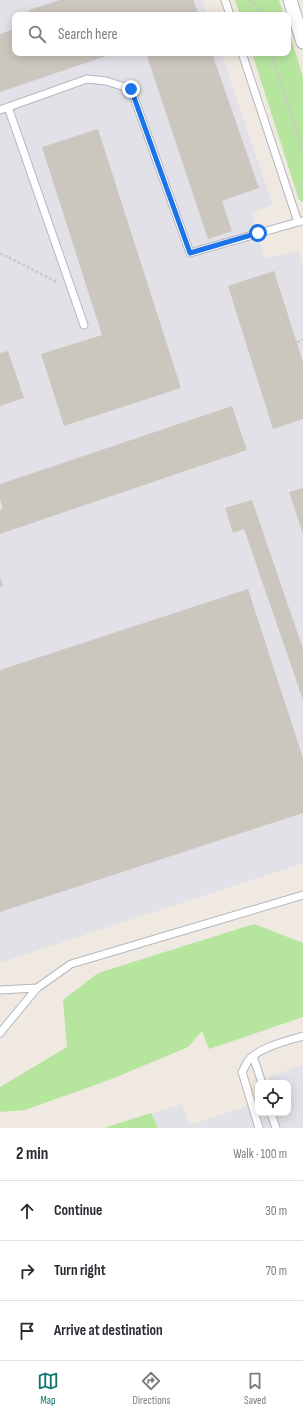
<!DOCTYPE html>
<meta charset="utf-8">
<style>
:root{--surface:#fff;--page:#f2f2f3;--text:#2b2b33;--muted:#7c7c81;--line:#e1e1e2;--accent:#0f766e}
body{margin:0;font-family:"Sofia Sans Condensed",sans-serif;background:var(--page);color:var(--text)}
.controls{position:absolute;right:12px;bottom:12px;display:grid;overflow:hidden;border-radius:8px;box-shadow:0 2px 10px #0003}
.controls button{width:36px;height:36px;display:grid;place-items:center;padding:0;border:0;border-bottom:1px solid var(--line);background:var(--surface);color:var(--text);font:20px sans-serif}
.stop{position:absolute;width:12px;height:12px;margin:-9px;border:3px solid #1a73e8;border-radius:50%;background:#fff}
.stop.end{background:#1a73e8;border-color:#fff;box-shadow:0 1px 4px #0008}
.list{margin:0;padding:0;list-style:none}
h2{display:flex;justify-content:space-between;align-items:center;height:52px;margin:0;padding:0 16px;font-size:17px}
h2 small{font-size:13px;font-weight:400;color:var(--muted)}
.list li{display:grid;grid-template-columns:26px 1fr auto;gap:12px;align-items:center;box-sizing:border-box;height:60px;padding:0 16px;border-top:1px solid var(--line)}
.list b{display:block;font-size:15px;white-space:nowrap}
.list em{font-size:13px;font-style:normal;color:var(--muted)}
.icon{flex:none;width:22px;height:22px;fill:none;stroke:currentColor;stroke-width:2;stroke-linecap:round;stroke-linejoin:round}
.map{position:relative;flex:none;width:303px;height:1128px;overflow:hidden}
.search{position:absolute;background:var(--surface);box-shadow:0 2px 10px #0003;left:12px;right:12px;top:12px;height:44px;display:flex;align-items:center;gap:10px;box-sizing:border-box;padding:0 14px;border-radius:8px;color:var(--muted);font-size:15px}
.sheet{height:232px;background:var(--surface)}
nav{display:flex;justify-content:space-around;align-items:center;box-sizing:border-box;height:56px;border-top:1px solid var(--line);background:var(--surface);font-size:11px;color:var(--muted)}
nav a{display:grid;justify-items:center;gap:2px}
nav .on{color:var(--accent)}
.map>svg:first-child{display:block}
.industrial{fill:#e3e1e8}
.green{fill:#b6e59e}
.building{fill:#cbc7bf}
.lines{fill:none;stroke-linecap:round;stroke-linejoin:round}
.service-casing{stroke:#b4b7c1;stroke-width:9}
.minor-casing{stroke:#b4b7c1;stroke-width:15}
.path{stroke:#c9c9c9;stroke-width:2.5;stroke-dasharray:3 2;stroke-linecap:butt}
.service{stroke:#fff;stroke-width:7}
.minor{stroke:#fff;stroke-width:13}
.route{stroke:#1a73e8;stroke-width:5}
</style>
<div class="map">
<svg width="303" height="1128" viewBox="0 0 303 1128">
<rect width="100%" height="100%" fill="#efe9e1"/>
<path class="industrial" d="M0 0H203L208 15H15V53H221L273 205 252 213 265 259 298 250 303 267V863L0 963Z
M303 1065V1128H104L182 1104 190 1125 258 1102V1113H288V1083H271L269 1077Z"/>
<path class="green" d="M235 0H279L284 15H240Z
M288 29 303 77V202L299 200 252 53H288Z
M254 924 303 943V1017L209 1049 202 1031 188 1047 109 1080 25 1110 0 1112V1087L67 1047 63 1000 98 973Z
M151 1113 158 1128H104Z"/>
<path class="building" d="M60 0H193L199 15H30L29 10Z
M15 29V53H115L0 92V34Z
M146 53H212L259 188 222 201 232 231 208 239Z
M98 129 181 388 64 426 41 354 102 335 42 147Z
M274 271 303 362V419L273 429 228 286Z
M8 351 24 398 0 406V353Z
M232 406 247 450 0 534V510L3 509 0 499V484Z
M303 488V534L289 492Z
M252 500 303 649V700L244 529 233 533 225 508Z
M0 577 3 586 0 587Z
M248 589 303 758V813L0 912V670Z"/>
<g class="lines">
<defs>
<path id="service" d="M225 0 230 15
M242 53 298 222 303 221
M8 107 84 325
M0 110 87 79 106 81 131 89 190 253 298 222
M0 990 37 988
M0 1033 37 988 71 964 303 895
M253 1056 262 1083
M271 1113 276 1128
M259 1128 242 1072C244 1069 246 1064 248 1061 259 1047 287 1041 303 1036"/>
<path id="minor" d="M290 0 303 42"/>
</defs>
<use href="#service" class="service-casing"/>
<use href="#minor" class="minor-casing"/>
<path class="path" d="M250 0 256 6 259 15
M271 53 303 152
M299 189 303 182
M0 253 57 282
M297 342 303 340"/>
<use href="#service" class="service"/>
<use href="#minor" class="minor"/>
</g>
<g class="lines">
<path class="route" d="M131 89 190 253 258 233"/>
</g>
</svg>
<div class="controls">
<button><svg class="icon" aria-label="locate" viewBox="0 0 24 24"><circle cx="12" cy="12" r="6"/><path d="M12 2v4M12 18v4M2 12h4M18 12h4"/></svg></button>
</div>
<div class="stop" style="left:258px;top:233px"></div>
<div class="stop end" style="left:131px;top:89px"></div>
<div class="search"><svg class="icon" aria-label="search" viewBox="0 0 24 24"><circle cx="10" cy="10" r="6"/><path d="M15 15l6 6"/></svg>Search here</div>
</div>
<section class="sheet">
<h2>2 min<small>Walk · 100 m</small></h2>
<ul class="list">
<li><svg class="icon" aria-label="ahead" viewBox="0 0 24 24"><path d="M12 20V5M6 11l6-6 6 6"/></svg><div><b>Continue</b></div><em>30 m</em></li>
<li><svg class="icon" aria-label="right" viewBox="0 0 24 24"><path d="M7 20v-9h11M14 6l5 5-5 5"/></svg><div><b>Turn right</b></div><em>70 m</em></li>
<li><svg class="icon" aria-label="arrive" viewBox="0 0 24 24"><path d="M6 21V4h12l-3 4 3 4H6"/></svg><div><b>Arrive at destination</b></div></li>
</ul>
</section>
<nav>
<a class="on"><svg class="icon" aria-label="map" viewBox="0 0 24 24"><path d="M3 6l6-2 6 2 6-2v14l-6 2-6-2-6 2zM9 4v14M15 6v14"/></svg>Map</a>
<a><svg class="icon" aria-label="directions" viewBox="0 0 24 24"><path d="M12 3l9 9-9 9-9-9zM9 14v-3h6M13 9l2 2-2 2"/></svg>Directions</a>
<a><svg class="icon" aria-label="saved" viewBox="0 0 24 24"><path d="M7 4h10v16l-5-4-5 4z"/></svg>Saved</a>
</nav>
